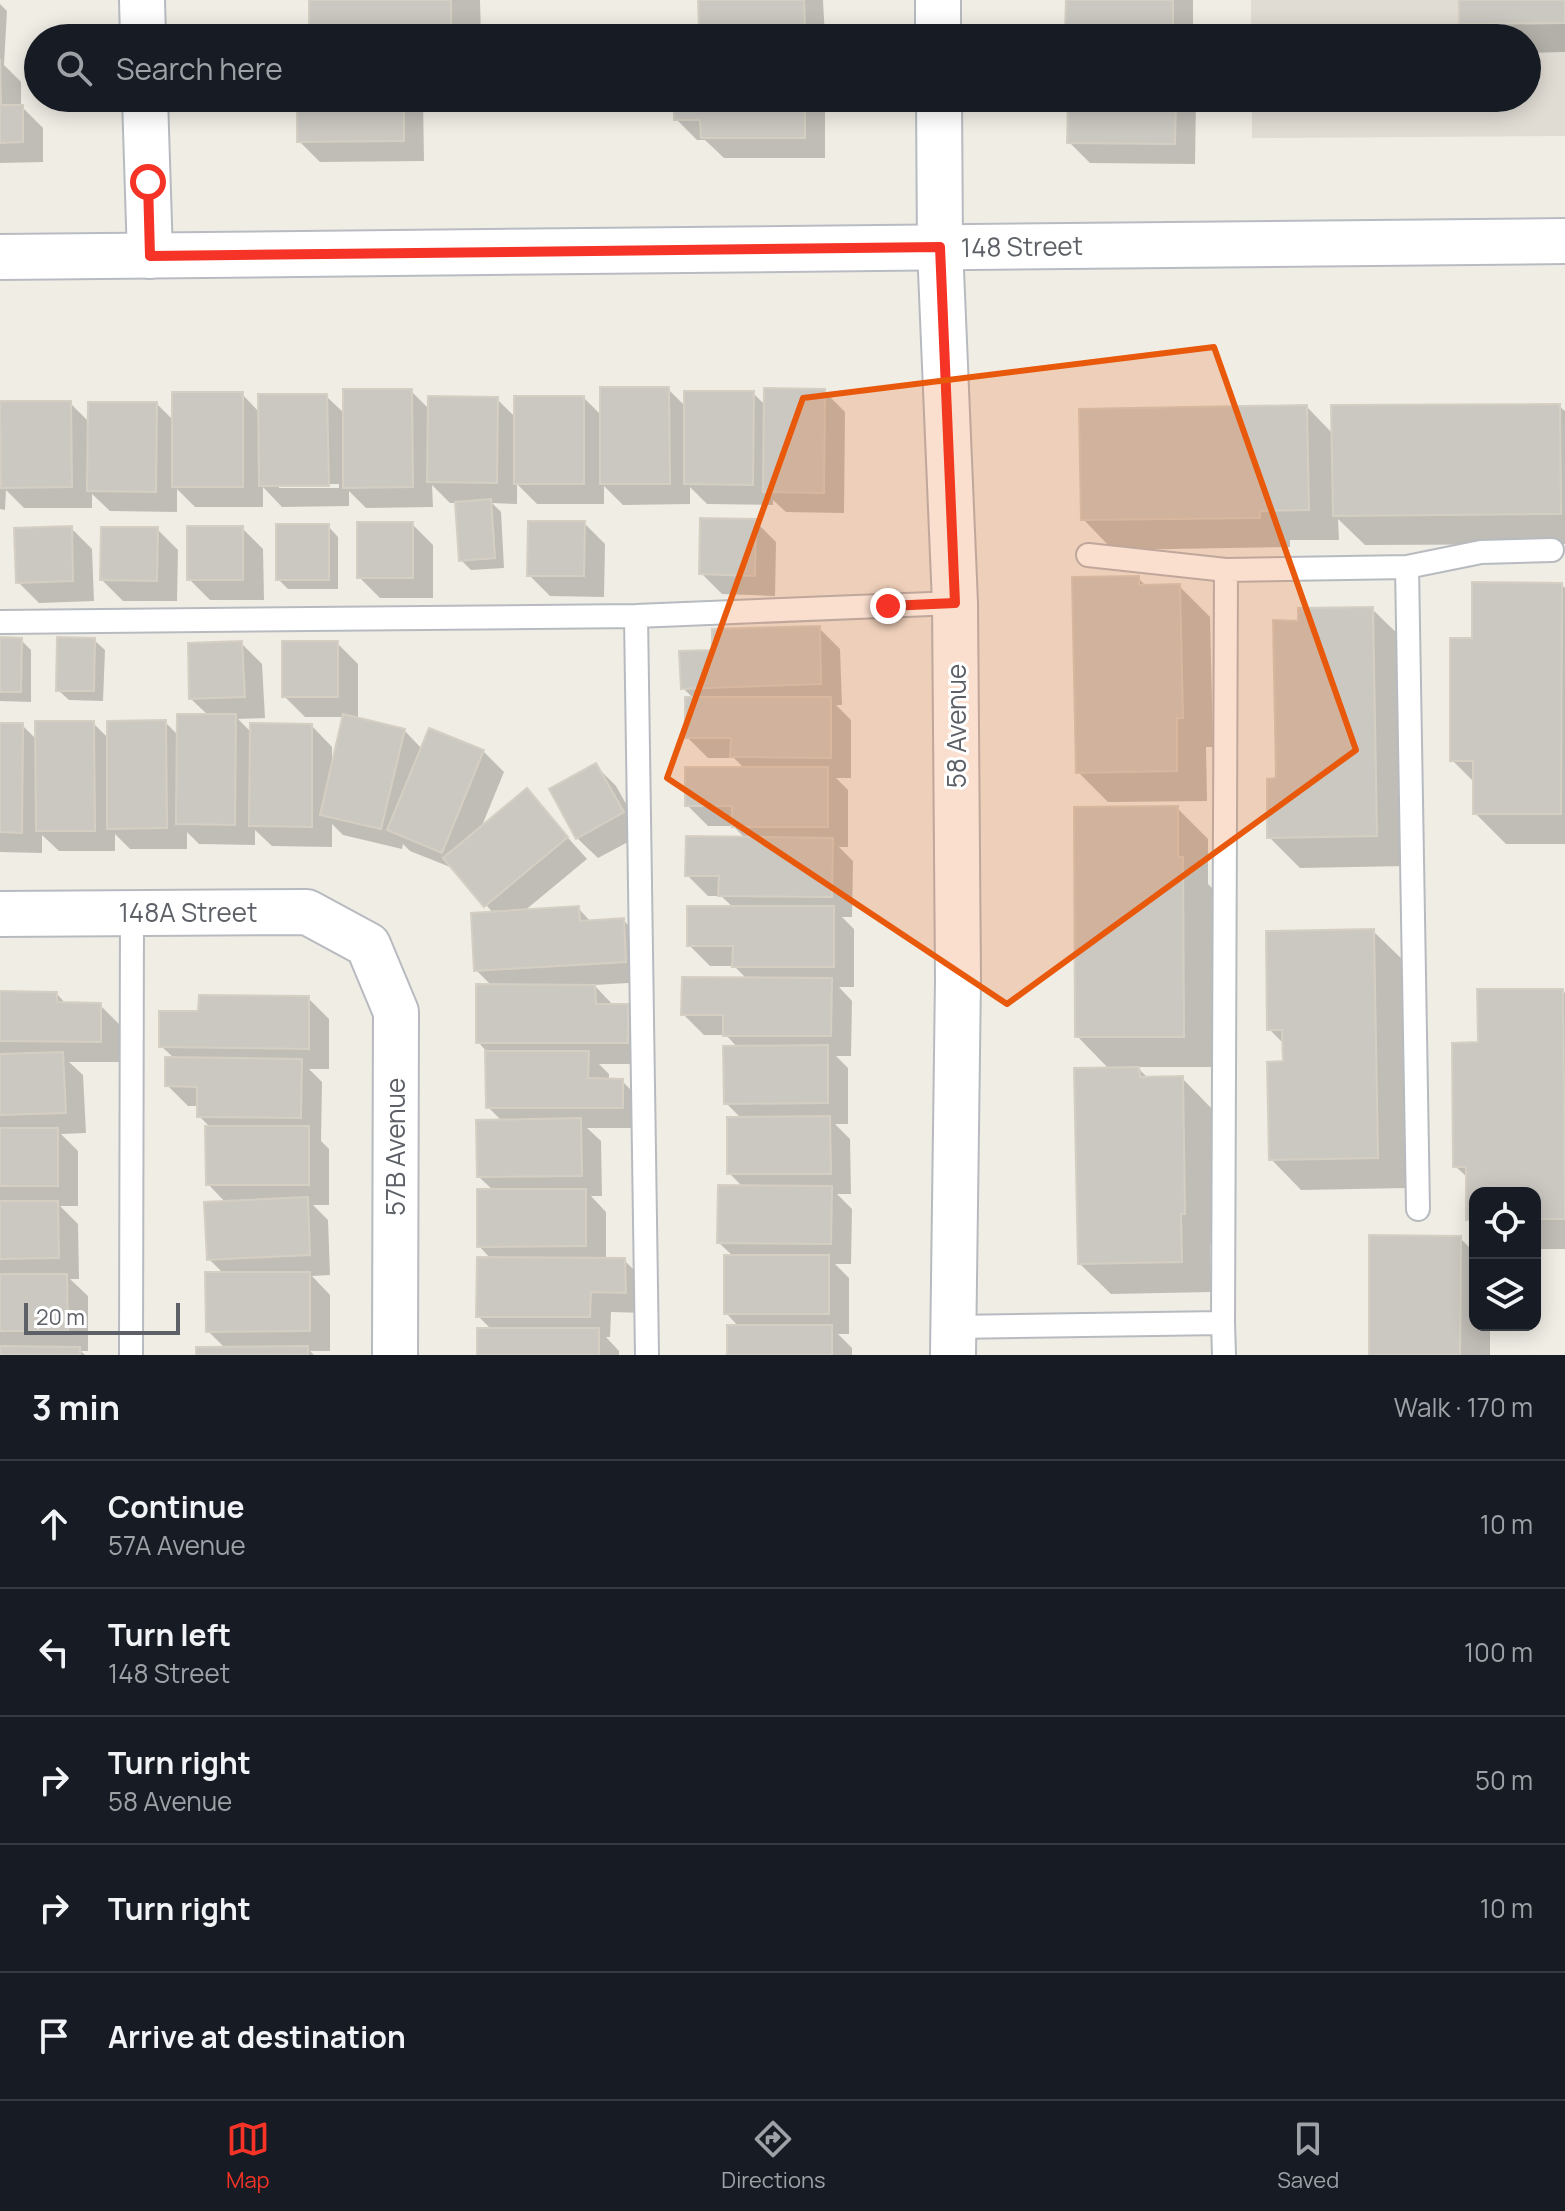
<!DOCTYPE html>
<meta charset="utf-8">
<style>
:root{--surface:#171b24;--page:#242831;--text:#f1f3f6;--muted:#9ea1a6;--line:#363941;--accent:#f53326}
body{margin:0;font-family:Manrope,sans-serif;background:var(--page);color:var(--text)}
.controls{position:absolute;right:24px;bottom:24px;display:grid;overflow:hidden;border-radius:16px;box-shadow:0 4px 20px #0003}
.controls button{width:72px;height:72px;display:grid;place-items:center;padding:0;border:0;border-bottom:2px solid var(--line);background:var(--surface);color:var(--text);font:40px sans-serif}
.scale{position:absolute;left:24px;bottom:20px;width:156px;box-sizing:border-box;padding-left:8px;border:4px solid #5d6167;border-top:0;font-size:22px;line-height:28px;white-space:nowrap;color:#5d6167;-webkit-text-stroke:6px #fff;paint-order:stroke}
.stop{position:absolute;width:24px;height:24px;margin:-18px;border:6px solid #f53326;border-radius:50%;background:#fff}
.stop.end{background:#f53326;border-color:#fff;box-shadow:0 2px 8px #0008}
.list{margin:0;padding:0;list-style:none}
h2{display:flex;justify-content:space-between;align-items:center;height:104px;margin:0;padding:0 32px;font-size:34px}
h2 small{font-size:26px;font-weight:400;color:var(--muted)}
.list li{display:grid;grid-template-columns:52px 1fr auto;gap:24px;align-items:center;box-sizing:border-box;height:128px;padding:0 32px;border-top:2px solid var(--line)}
.list b{display:block;font-size:30px;white-space:nowrap}
.list p{margin:0;font-size:26px;white-space:nowrap;color:var(--muted)}
.list em{font-size:26px;font-style:normal;color:var(--muted)}
.icon{flex:none;width:44px;height:44px;fill:none;stroke:currentColor;stroke-width:2;stroke-linecap:round;stroke-linejoin:round}
.map{position:relative;flex:none;width:1565px;height:1355px;overflow:hidden}
.search{position:absolute;background:var(--surface);box-shadow:0 4px 20px #0003;left:24px;right:24px;top:24px;height:88px;display:flex;align-items:center;gap:20px;box-sizing:border-box;padding:0 28px;border-radius:44px;color:var(--muted);font-size:30px}
.sheet{height:744px;background:var(--surface)}
nav{display:flex;justify-content:space-around;align-items:center;box-sizing:border-box;height:112px;border-top:2px solid var(--line);background:var(--surface);font-size:22px;color:var(--muted)}
nav a{display:grid;justify-items:center;gap:4px}
nav .on{color:var(--accent)}
.map>svg:first-child{display:block}
.education{fill:#e0dcd4}
.shadow{fill:#0003;fill-rule:evenodd}
.building{fill:#cbc8c2;stroke:#d5cfc3;stroke-width:2}
.lines{fill:none;stroke-linecap:round;stroke-linejoin:round}
.service-casing{stroke:#b7bbc0;stroke-width:26}
.minor-casing{stroke:#b7bbc0;stroke-width:48}
.tertiary-casing{stroke:#b7bbc0;stroke-width:48}
.secondary-casing{stroke:#b8bcc2;stroke-width:48}
.service{stroke:#fff;stroke-width:22}
.minor{stroke:#fff;stroke-width:44}
.tertiary{stroke:#fff;stroke-width:44}
.secondary{stroke:#fff;stroke-width:44}
.route{stroke:#f53326;stroke-width:10}
.marked{fill:#e8590c;fill-opacity:0.2;stroke:#e8590c;stroke-width:6;stroke-linejoin:round}
.labels{text-anchor:middle;dominant-baseline:central;stroke-width:6;stroke-linejoin:round;paint-order:stroke}
.street-label{font-size:26px;fill:#5d6167;stroke:#fff}
</style>
<div class="map">
<svg width="1565" height="1355" viewBox="0 0 1565 1355">
<rect width="100%" height="100%" fill="#f0ede5"/>
<path class="education" d="M1251 0H1565V136L1252 138V98H1527V38H1251Z"/>
<path class="shadow" d="M311 0H480L481 38H319L311 30Z
M700 0H823L825 38H712L701 27Z
M1068 0H1193V38H1074L1067 31Z
M1461 0H1565V52L1527 53V38H1476L1461 23Z
M0 4 7 11 4 65 21 82V106L43 128V162L0 163Z
M299 98H423L424 161 320 162 299 141Z
M676 98H825V158H724L705 140H697L676 119Z
M1070 98H1196L1195 164 1090 163 1069 142Z
M668 389 686 407 753 393 766 406 824 391 845 412 844 513 786 512 773 500V505L707 504 690 487V504L623 505 604 486V504H537L517 484V504L492 503 501 512 504 568 471 570 461 560 457 503H450L432 485 433 507 366 508 349 491V506L282 507 263 487V507H195L177 489V512L110 511 92 494V508H24L6 490 5 510 0 509V410L3 412 70 403 89 422 157 404 174 421 242 394 260 413 326 396 345 414 411 391 430 410 497 399 516 418 584 398 602 416ZM279 484H339V488H279Z
M1559 406 1565 411V544L1365 545 1338 519 1339 540H1290V547L1113 550 1083 519 1307 407 1334 435Z
M755 521 776 542 775 596 722 594 701 573Z
M584 523 605 544 604 597 550 596 529 575Z
M412 524 433 545V598H380L359 577Z
M328 526 338 537V589H288L278 579Z
M71 528 92 549 94 601 39 603 18 582Z
M242 528 263 549 264 600H210L189 579Z
M157 529 178 550 177 601H123L102 580Z
M1138 578 1147 587 1179 586 1210 617 1213 747H1206L1207 801 1108 802 1078 772Z
M1562 585 1565 588V844H1506L1475 813V783L1452 760 1474 640Z
M1372 609 1403 639 1406 866 1300 868 1269 837 1300 623Z
M819 628 840 649 842 705H836L851 720V778H836L848 790V847H839L853 861 852 917H842L854 929V987H839L852 1001 851 1056H836L848 1068V1124H835L850 1139 851 1194H837L852 1209 851 1264H835L849 1278V1334H838L852 1348V1355H729L739 1327 726 1313 734 1257 719 1243 743 1187 729 1173 742 1119 726 1103 738 1048 726 1035H704L683 1014 747 979 734 966H710L689 945 734 908 721 896H708L687 875 746 839 733 826H708L687 805 745 769 734 758H708L687 737 694 699 683 688 714 651Z
M0 639 21 640 31 650V702L0 701Z
M94 640 105 650 103 701 69 700 58 690Z
M241 643 262 664 265 718 238 719 252 733 312 726 332 747V762L345 717H305L284 696 337 643 358 664V720L404 730 422 749 483 751 504 772 481 828 526 791 587 859 523 912 578 908 592 923 623 920 644 941 646 982 594 985 614 1006H627L648 1027V1064H599L609 1074V1080L622 1081 643 1102V1128H587L601 1141 602 1196H591L606 1212V1259L624 1260 645 1281 646 1313 611 1312 610 1337H606L619 1351V1355H479L492 1330 478 1316 491 1259 479 1246 494 1191 479 1177 502 1121 488 1107 487 1052 478 1042 492 986 476 970 494 914 455 869 410 851 403 844 402 849 343 835 332 824V847L272 846 255 830V845L199 844 187 832V849H130L115 834V851H59L42 835V853L0 852V725H22L37 740 93 723 109 739 165 722 179 736 209 716 191 699Z
M596 766 616 786 643 834 598 858 577 838Z
M1177 808 1208 839V884L1213 889V1067H1137L1149 1079 1182 1078 1212 1109 1215 1244H1210L1211 1292 1111 1294 1080 1264 1110 1070 1077 1036Z
M1373 931 1404 961 1408 1188 1301 1190 1271 1159 1285 1063 1284 1044 1269 1029Z
M1563 991 1565 993V1249H1535V1193H1475V1227L1468 1219V1178L1455 1166 1480 1044Z
M0 993 57 994 67 1005H100L121 1026V1062H69L83 1075 86 1133 61 1134 78 1151V1206H60L78 1224 79 1279H70L88 1296V1351H81L85 1355H0Z
M308 998 329 1019V1069H309L322 1082 321 1141 329 1149V1205H313L328 1220 330 1275 312 1276 330 1295V1351H310L314 1355H198L226 1349 208 1331 224 1274 209 1259 226 1203 208 1184 211 1128 199 1116V1106H188L167 1085 175 1059 161 1046 200 1013Z
M1460 1238 1475 1253V1325H1490V1355H1371Z"/>
<path class="building" d="M309 0H451V29L309 31Z
M698 0H804L805 25 699 28Z
M1066 0H1173V32H1065Z
M1459 0H1565V23L1459 24Z
M0 59 1 105H23V142L0 143Z
M297 98H404V141L297 142Z
M674 98H805V138H701L700 120H674Z
M1068 98H1176L1175 144 1067 143Z
M600 387H669L670 484H600Z
M764 388 825 389 824 493 763 492Z
M343 389H412L413 487 343 488Z
M684 391H754L753 485 684 484Z
M172 392H243V487H172Z
M258 394H327L329 486H259Z
M428 396 498 397 497 483 427 482Z
M514 396H584V484H514Z
M0 401H71L72 487 1 488Z
M88 402H157L156 492 87 491Z
M1560 404 1561 514 1333 516 1331 405Z
M1307 405 1309 510 1260 511V518L1081 520 1079 409Z
M491 499 495 558 459 561 455 502Z
M700 518 756 519 755 576 699 574Z
M528 521H585L584 576H527Z
M357 522H413V578H357Z
M276 524H329V580H276Z
M72 526 73 581 16 583 14 528Z
M187 526H243V580H187Z
M101 527H158L157 581 100 580Z
M1139 576V585L1180 584 1183 718H1177V771L1076 773 1072 577Z
M1472 582 1562 583 1561 814H1473V761H1450V638H1472Z
M1373 607 1377 836 1267 838V779L1276 778 1273 620 1298 621V608Z
M820 626 821 684 681 689 679 651 712 650V629Z
M0 637 22 638 21 692H0Z
M57 637 95 638 94 691H56Z
M242 641 245 697 189 699 188 643Z
M282 641H338V697H282Z
M685 697H831V758L730 757 731 738H685Z
M177 714H236L235 825 176 824Z
M343 714 405 729 381 829 320 815Z
M166 720 167 828 107 829V721Z
M35 721H94L95 831H36Z
M0 723H23L22 833 0 832Z
M250 723 312 724V827L249 826Z
M429 728 484 750 442 853 387 830Z
M596 763 624 812 576 839 549 789Z
M685 767H828V827H732V806H685Z
M527 788 568 837 484 907 443 858Z
M1178 806V857H1183L1184 1037H1075L1074 807Z
M686 836 833 838 832 897 718 896 719 876H685Z
M579 906 580 921 624 918 626 962 474 971 471 913Z
M687 906H834V967H732L733 946H687Z
M1374 929 1378 1158 1269 1160 1267 1062 1283 1061 1282 1030H1267L1266 931Z
M682 977 832 978 831 1036H723V1015H681Z
M476 984 595 985 596 1004H628V1043H476Z
M1477 989H1563L1565 1219H1535V1193H1475V1220H1466V1167H1453L1452 1043 1478 1042Z
M0 991 57 992V1002L101 1003V1042L0 1041Z
M199 995 309 996V1049L159 1047V1011H198Z
M828 1045V1103L724 1104 723 1046Z
M485 1051H589L588 1078 623 1079V1108H486Z
M63 1052 66 1113 0 1115V1054Z
M165 1057 302 1059 301 1118 197 1117V1087L165 1086Z
M1139 1067 1140 1077 1183 1076 1185 1214H1181L1182 1262 1078 1264 1074 1068Z
M830 1116 831 1174H727V1117Z
M581 1118 582 1176 477 1177 476 1120Z
M205 1126H309V1185H206Z
M0 1128H58V1186H0Z
M718 1185 832 1186 831 1244 717 1243Z
M477 1189H586V1246L477 1247Z
M308 1197 310 1255 207 1260 204 1202Z
M0 1201H58L59 1258 0 1259Z
M1369 1235 1461 1236 1460 1355H1369Z
M724 1255H829V1314H724Z
M477 1257 625 1258 626 1293 591 1292 590 1317H476Z
M205 1272H310V1331L206 1332Z
M0 1274H67L68 1331H0Z
M727 1325H832V1355H727Z
M477 1328H599V1355H477Z
M0 1346 80 1347V1355H0Z
M308 1346V1355H196V1347Z"/>
<g class="lines">
<defs>
<path id="service" d="M1088 555 1226 570 1407 567 1481 552 1552 550
M1407 567 1418 1209
M636 616 647 1355
M0 622 636 616 955 603
M1223 1323 1224 1355
M953 1327 1223 1323 1226 570
M131 1355 132 912"/>
<path id="minor" d="M142 0 143 38
M145 98 150 256
M0 914 307 912 368 945 396 1012 395 1355"/>
<path id="tertiary" d="M938 0V38
M939 98 940 247 955 603 958 979 953 1355"/>
<path id="secondary" d="M0 257 1565 241"/>
</defs>
<use href="#service" class="service-casing"/>
<use href="#minor" class="minor-casing"/>
<use href="#tertiary" class="tertiary-casing"/>
<use href="#secondary" class="secondary-casing"/>
<use href="#service" class="service"/>
<use href="#minor" class="minor"/>
<use href="#tertiary" class="tertiary"/>
<use href="#secondary" class="secondary"/>
</g>
<g class="lines">
<path class="route" d="M148 182 150 256 940 247 955 603 888 606"/>
</g>
<path class="marked" d="M1214 347 1356 750 1007 1004 667 778 803 398Z"/>
<g class="labels">
<g class="street-label">
<text transform="translate(1022 246) rotate(-1)">148 Street</text>
<text transform="translate(956 726) rotate(-90)">58 Avenue</text>
<text x="188" y="912">148A Street</text>
<text transform="translate(395 1147) rotate(-90)">57B Avenue</text>
</g>
</g>
</svg>
<div class="controls">
<button><svg class="icon" aria-label="locate" viewBox="0 0 24 24"><circle cx="12" cy="12" r="6"/><path d="M12 2v4M12 18v4M2 12h4M18 12h4"/></svg></button>
<button><svg class="icon" aria-label="layers" viewBox="0 0 24 24"><path d="M12 4l9 5-9 5-9-5zM3 14l9 5 9-5"/></svg></button>
</div>
<div class="scale">20 m</div>
<div class="stop" style="left:148px;top:182px"></div>
<div class="stop end" style="left:888px;top:606px"></div>
<div class="search"><svg class="icon" aria-label="search" viewBox="0 0 24 24"><circle cx="10" cy="10" r="6"/><path d="M15 15l6 6"/></svg>Search here</div>
</div>
<section class="sheet">
<h2>3 min<small>Walk · 170 m</small></h2>
<ul class="list">
<li><svg class="icon" aria-label="ahead" viewBox="0 0 24 24"><path d="M12 20V5M6 11l6-6 6 6"/></svg><div><b>Continue</b><p>57A Avenue</p></div><em>10 m</em></li>
<li><svg class="icon" aria-label="left" viewBox="0 0 24 24"><path d="M17 20v-9H6M10 6l-5 5 5 5"/></svg><div><b>Turn left</b><p>148 Street</p></div><em>100 m</em></li>
<li><svg class="icon" aria-label="right" viewBox="0 0 24 24"><path d="M7 20v-9h11M14 6l5 5-5 5"/></svg><div><b>Turn right</b><p>58 Avenue</p></div><em>50 m</em></li>
<li><svg class="icon" aria-label="right" viewBox="0 0 24 24"><path d="M7 20v-9h11M14 6l5 5-5 5"/></svg><div><b>Turn right</b></div><em>10 m</em></li>
<li><svg class="icon" aria-label="arrive" viewBox="0 0 24 24"><path d="M6 21V4h12l-3 4 3 4H6"/></svg><div><b>Arrive at destination</b></div></li>
</ul>
</section>
<nav>
<a class="on"><svg class="icon" aria-label="map" viewBox="0 0 24 24"><path d="M3 6l6-2 6 2 6-2v14l-6 2-6-2-6 2zM9 4v14M15 6v14"/></svg>Map</a>
<a><svg class="icon" aria-label="directions" viewBox="0 0 24 24"><path d="M12 3l9 9-9 9-9-9zM9 14v-3h6M13 9l2 2-2 2"/></svg>Directions</a>
<a><svg class="icon" aria-label="saved" viewBox="0 0 24 24"><path d="M7 4h10v16l-5-4-5 4z"/></svg>Saved</a>
</nav>
